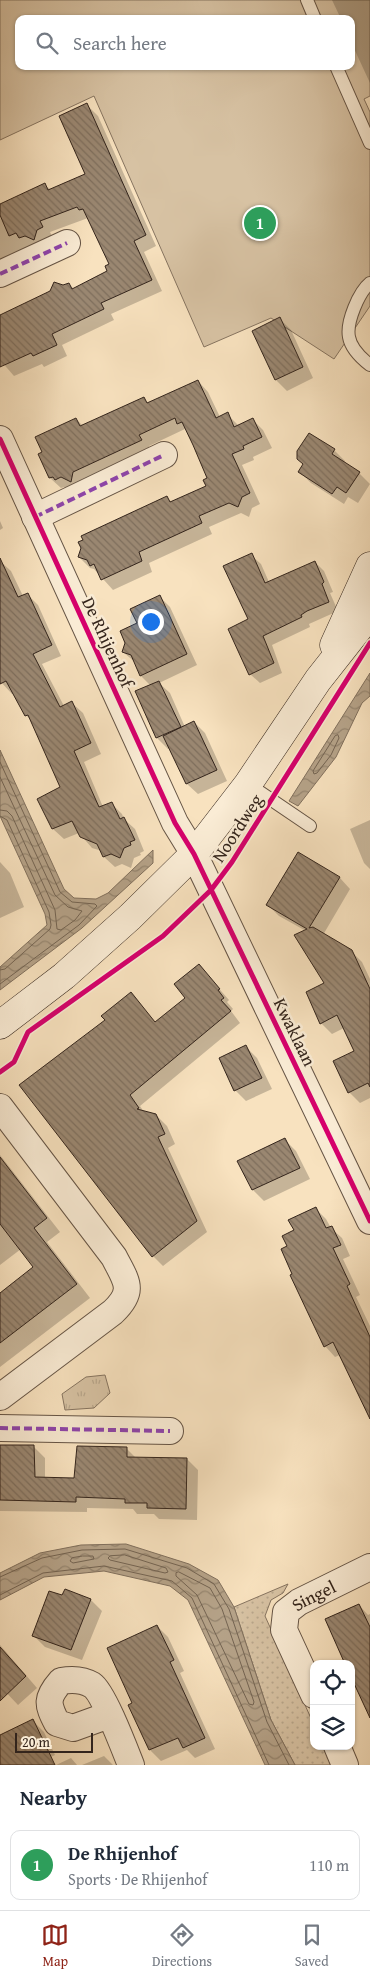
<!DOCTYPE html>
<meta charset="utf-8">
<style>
:root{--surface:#fff;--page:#f6f6f7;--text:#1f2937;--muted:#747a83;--line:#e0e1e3;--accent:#8f2418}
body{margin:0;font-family:"Gentium Book Plus",serif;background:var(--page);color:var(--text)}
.controls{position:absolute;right:15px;bottom:15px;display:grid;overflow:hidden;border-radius:10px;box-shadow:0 1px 4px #0004}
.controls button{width:45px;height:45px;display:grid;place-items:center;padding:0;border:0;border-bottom:1px solid var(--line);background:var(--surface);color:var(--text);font:25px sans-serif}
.scale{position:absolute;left:15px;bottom:12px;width:78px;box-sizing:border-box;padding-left:5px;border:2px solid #34251c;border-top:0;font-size:14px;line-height:18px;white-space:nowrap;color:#34251c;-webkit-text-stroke:4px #faecd5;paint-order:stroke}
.you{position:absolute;left:150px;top:621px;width:18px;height:18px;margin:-12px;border:4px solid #fff;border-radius:50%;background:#1a73e8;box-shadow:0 0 0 8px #1a73e833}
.badge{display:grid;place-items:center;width:32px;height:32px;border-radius:50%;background:var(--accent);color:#fff;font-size:16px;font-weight:700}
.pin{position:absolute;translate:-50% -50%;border:2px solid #fff;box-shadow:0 1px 5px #0006}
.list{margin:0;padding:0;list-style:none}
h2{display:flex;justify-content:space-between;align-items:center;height:65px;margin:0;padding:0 20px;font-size:21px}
h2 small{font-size:16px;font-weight:400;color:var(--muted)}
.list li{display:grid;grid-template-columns:32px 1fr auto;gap:15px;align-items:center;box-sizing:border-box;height:70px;margin:0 10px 10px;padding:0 10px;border:1px solid var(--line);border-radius:10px}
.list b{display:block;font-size:19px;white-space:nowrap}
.list p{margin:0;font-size:16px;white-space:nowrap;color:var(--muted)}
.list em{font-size:16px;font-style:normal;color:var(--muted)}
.icon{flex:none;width:28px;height:28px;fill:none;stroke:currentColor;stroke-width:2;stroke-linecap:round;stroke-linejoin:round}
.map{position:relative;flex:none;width:370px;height:1765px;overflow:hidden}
.search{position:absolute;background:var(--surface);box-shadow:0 1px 4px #0004;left:15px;right:15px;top:15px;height:55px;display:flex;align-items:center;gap:12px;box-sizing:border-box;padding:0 18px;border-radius:10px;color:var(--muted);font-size:19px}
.sheet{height:145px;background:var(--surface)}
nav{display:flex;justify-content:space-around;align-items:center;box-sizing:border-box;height:70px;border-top:1px solid var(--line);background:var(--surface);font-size:14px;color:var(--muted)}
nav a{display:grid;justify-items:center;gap:2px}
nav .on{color:var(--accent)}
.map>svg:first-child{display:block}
.grass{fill:url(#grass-dots);stroke:#867460}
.park{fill:url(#park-tufts);stroke:#867460}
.garden{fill:#d7c2a3;stroke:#867460;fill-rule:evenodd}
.water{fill:url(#water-waves);stroke:#81705d}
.shadow{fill:#0003}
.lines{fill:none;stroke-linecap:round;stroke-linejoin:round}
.shore{stroke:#746452;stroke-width:1}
.building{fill:url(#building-back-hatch);stroke:#34251c}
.lane-casing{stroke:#655445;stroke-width:14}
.street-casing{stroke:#655445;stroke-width:28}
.secondary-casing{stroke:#34251c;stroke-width:29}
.lane{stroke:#faecd5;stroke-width:12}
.street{stroke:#faecd5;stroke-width:26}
.secondary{stroke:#faecd5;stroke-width:28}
.quiet{stroke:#8e44ad;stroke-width:4;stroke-dasharray:8 4;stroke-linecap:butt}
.cycleway-casing{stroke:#faecd5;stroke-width:8}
.cycleway{stroke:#d6006c;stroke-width:5}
.labels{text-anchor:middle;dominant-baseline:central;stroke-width:5;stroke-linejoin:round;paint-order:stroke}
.street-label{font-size:18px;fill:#34251c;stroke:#faecd5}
</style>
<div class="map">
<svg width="370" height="1765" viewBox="0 0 370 1765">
<defs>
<pattern id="grass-dots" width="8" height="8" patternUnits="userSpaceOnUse" patternTransform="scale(1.25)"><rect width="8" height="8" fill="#d7c2a3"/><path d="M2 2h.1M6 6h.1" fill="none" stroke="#b9a78c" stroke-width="1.8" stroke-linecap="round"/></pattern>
<pattern id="park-tufts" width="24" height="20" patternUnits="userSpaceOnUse" patternTransform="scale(1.25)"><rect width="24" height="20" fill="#d7c2a3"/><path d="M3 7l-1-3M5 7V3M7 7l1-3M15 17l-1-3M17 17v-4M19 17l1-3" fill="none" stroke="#b9a78c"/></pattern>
<pattern id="water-waves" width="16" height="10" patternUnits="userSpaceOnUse" patternTransform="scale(1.25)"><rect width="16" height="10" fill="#b5a288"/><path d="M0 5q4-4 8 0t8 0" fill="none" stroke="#94846e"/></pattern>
<pattern id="building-back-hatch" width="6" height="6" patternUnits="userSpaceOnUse" patternTransform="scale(1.25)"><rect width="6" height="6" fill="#9a8771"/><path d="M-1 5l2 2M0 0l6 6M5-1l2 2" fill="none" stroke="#7e6e5c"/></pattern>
</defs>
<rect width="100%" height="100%" fill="#f8e2bf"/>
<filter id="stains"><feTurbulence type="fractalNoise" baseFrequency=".004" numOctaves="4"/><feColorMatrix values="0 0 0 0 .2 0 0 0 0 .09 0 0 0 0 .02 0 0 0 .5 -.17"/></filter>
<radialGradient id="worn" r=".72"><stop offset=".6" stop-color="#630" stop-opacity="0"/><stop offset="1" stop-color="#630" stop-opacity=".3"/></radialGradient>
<path class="grass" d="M288 1584 283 1593 271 1600 265 1616 314 1725V1746H323L332 1765H295L271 1720 234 1607Z"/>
<path class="park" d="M105 1375 110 1393 94 1408 65 1410 62 1394 86 1377Z"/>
<path class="garden" d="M0 0H370V96L364 99 370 112V306L334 359 271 318 204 347 94 96 0 140ZM19 19H351V66H19Z"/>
<path class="water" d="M370 673V696L362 703 336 757 298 806 289 801Z
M0 750 64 889 74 898 96 899 108 893 153 850V863L82 928 0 990V967L47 925 45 914 0 816Z
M126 1544 189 1564 218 1580 234 1607 271 1720 295 1765H265L188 1600 170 1586 104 1571 44 1577 0 1600V1573L40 1553 81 1545Z"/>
<path class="shadow" d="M332 0H370V83L351 42V19H341Z
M87 105 98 116 156 246 144 252 162 291 111 314 114 320 62 345 67 356 44 367 42 364 14 376 0 360V316L69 284 74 289 108 271 111 265 88 218 50 232 53 238 0 263V206L45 185 51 190 87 174Z
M280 319 291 330 313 378 287 391 276 380Z
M198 381 208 392 220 417 227 414 239 426 253 420 263 430 272 448 253 457 254 460 242 465 260 504 252 508 249 517 241 513 209 527 212 534 149 563 152 572 113 590 94 569 90 568 79 557 84 541 167 498 172 502 208 486 209 478 188 433 185 429 149 446 151 451 67 490 64 487 61 488 50 478 76 419 83 426 144 398 149 404Z
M334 450 345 461 344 463 359 473 370 484 358 503 348 497 344 504 311 483 300 472 304 465Z
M0 521 3 528 0 530Z
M251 555 261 564 269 582 315 562 324 571 333 592 330 593 338 611 309 624 310 627 272 645 282 673 260 683 250 674Z
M0 561 11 571 23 596 27 594 38 605 61 656 42 664 64 706 72 703 83 713 101 754 84 762 103 807 111 803 122 814 124 819 135 829 144 851 140 853 141 855 134 858 131 868 122 864 115 867 104 857 102 851 92 848 79 833 64 839 53 829 38 799 62 787 33 723 26 715 14 693 12 694 0 681Z
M160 597 170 607 197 665 159 683 170 693 185 727 194 722 205 733 227 781 198 794 187 784 170 748 168 749 157 738 136 692 151 686 141 676 136 663 123 652 139 624Z
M370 820V869L364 863 350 829Z
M298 854 340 878 350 889 323 935 351 951 362 962 370 979V1098L360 1103 349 1092 355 1052 344 1028 332 1034 321 1023 326 984 306 931 279 916 268 905Z
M0 862 10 873 24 907 0 918Z
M199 966 229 1000 227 1002 233 1009 231 1011 240 1023 140 1106 144 1112 156 1115 167 1126 175 1144 168 1148 207 1232 163 1266 153 1256 106 1020 131 994 156 1023 187 998Z
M246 1047 257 1058 272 1089 246 1101 235 1090 220 1059Z
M285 1140 296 1151 310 1179 264 1201 253 1190Z
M0 1155 60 1232 47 1242 90 1298 0 1367V1294L35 1267 21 1249 0 1265Z
M315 1208 326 1219 331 1228 342 1238 350 1256 343 1259 360 1295 356 1297 370 1326V1419L340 1355 335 1357 325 1346 294 1275 288 1247 295 1231Z
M0 1446 34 1447 45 1458V1478L75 1479 126 1448 136 1458 187 1459 198 1470 197 1520 159 1519 154 1514H137L133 1509 87 1508V1512L0 1511Z
M65 1590 91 1600 102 1611 82 1660 45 1647 34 1636 63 1597Z
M359 1605 368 1615 370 1614V1715Z
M157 1626 168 1637 184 1671 180 1673 215 1749 195 1758 187 1750 161 1761 150 1750 130 1705 134 1703Z
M0 1645 37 1688 18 1705 0 1686Z
M33 1721 44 1732 55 1755 33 1765H0V1737Z
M104 1756 113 1765H82Z
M71 1758 77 1765H56Z"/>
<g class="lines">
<path class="shore" d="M338 735 339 738 331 755 317 773 314 774 313 771 335 736Z
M0 762 60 892 72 902 95 904 97 906 79 925 0 984
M0 777 55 895 68 907 82 911 75 920 61 930 57 929 55 910 12 816 7 811 0 810
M0 816 7 820 49 912 51 925 50 929 5 969 0 970
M125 1555 166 1568 168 1572 165 1573 110 1560 108 1558 110 1556Z
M83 1556H93L94 1559 73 1563 70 1561 72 1558Z
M179 1572 210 1588 222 1609 254 1702 253 1705 249 1704 197 1595 176 1576V1573Z
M0 1577 42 1558 82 1550 125 1549 187 1568 214 1584 229 1609 267 1722 289 1765
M0 1595 43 1573 104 1566 172 1581 192 1598 269 1765"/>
</g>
<path class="building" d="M87 103 146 235 134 241 152 280 101 303 104 309 52 334 57 345 33 356 31 353 0 367V315L50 291 54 282 63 285 69 283 72 289 107 271 105 266 109 264 83 209 79 210 77 207 40 221 43 227 37 230 34 240 25 236 19 238 16 233 9 236 0 215V204L45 183 48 190 85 174 59 116Z
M280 317 303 367 275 380 252 331Z
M198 380 216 418 228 412 234 427 253 418 262 437 243 446 244 449 232 454 250 493 242 497 238 507 229 503 199 516 202 523 139 552 142 561 101 580 94 564 90 566 87 560 78 557 81 548 78 542 83 540 81 536 167 496 170 502 206 486 203 480 207 478 193 445 182 422 177 424 175 418 139 435 142 440 73 472 71 482 61 477 55 480 53 477 49 478 38 454 42 452 35 437 76 418 80 426 144 397 147 403Z
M309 433 335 449 332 454 360 472 346 493 337 487 332 494 298 472 303 464 297 459V451Z
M252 553 265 583 315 561 324 582 322 584 329 602 307 611 301 615 302 617 263 636 274 663 249 675 228 629 248 619 223 566Z
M0 558 18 597 28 593 52 645 33 654 60 707 72 701 91 743 74 751 99 807 112 802 120 819 124 817 135 840 130 842 131 845 124 848 120 858 111 854 103 857 97 844 80 837 72 821 52 829 37 799 60 787 28 715 25 716 6 681 0 684Z
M160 595 187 654 140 676 131 655 122 652 125 643 120 631 137 623 130 609Z
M159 681 181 727 156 738 135 691Z
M194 721 217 770 186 784 163 736Z
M298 852 340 877 309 928 313 927 352 950 370 989V1087L368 1083 348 1093 333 1061 354 1051 337 1015 320 1024 306 992 324 983 294 935 307 929 266 905Z
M199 964 220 989 218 990 224 998 221 1000 231 1011 130 1095 139 1108 137 1109 156 1114 165 1134 158 1137 197 1221 152 1257 19 1085 105 1020 101 1016 131 992 155 1022 185 998 174 984Z
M246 1045 262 1078 234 1091 219 1058Z
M285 1138 300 1168 252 1190 237 1161Z
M0 1157 47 1218 34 1228 77 1284 0 1343V1293L33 1267 0 1224Z
M316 1207 326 1228 332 1226 341 1245 333 1248 350 1284 347 1286 370 1337V1419L333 1342 324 1347 290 1275 292 1274 281 1249 287 1246 282 1236 294 1230 288 1220Z
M0 1445H34L35 1477 74 1478 77 1446 127 1447V1457L187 1458 186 1509 147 1508V1503H125V1499L76 1497V1502L0 1500Z
M65 1589 91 1599 71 1650 32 1636 49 1591 62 1595Z
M359 1604 370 1627V1718L351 1677V1664H345L325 1619Z
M157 1625 174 1660 170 1662 205 1738 183 1748 178 1738 149 1750 128 1705 132 1703 107 1648Z
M0 1647 26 1676 0 1701Z
M33 1719 55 1765H0V1735Z"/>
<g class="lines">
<defs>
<path id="lane" d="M307 0 315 19
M336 66 370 143
M370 283C359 292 346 322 349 337 351 349 361 358 370 365
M248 784 310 826"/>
<g id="street">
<path d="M0 274 67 243"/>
<path d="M0 439 175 823 194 854 370 1221"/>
<path d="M35 517 164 455"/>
<path d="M0 1107 114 1257C126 1281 136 1290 113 1312L0 1397"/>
<path d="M0 1428 170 1431"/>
<path id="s1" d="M314 1695 284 1630 286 1612 299 1602 370 1567"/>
<path d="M109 1715 73 1728 57 1723C47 1704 46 1698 61 1681 72 1679 82 1679 92 1685 103 1692 125 1750 131 1765"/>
<path d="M337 1746 345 1765"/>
</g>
<path id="secondary" d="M334 645 370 566
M0 1025 64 976 130 917 194 854 248 784 318 680 370 614"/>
</defs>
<use href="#lane" class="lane-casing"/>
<use href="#street" class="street-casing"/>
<use href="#secondary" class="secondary-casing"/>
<use href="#lane" class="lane"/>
<use href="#street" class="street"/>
<use href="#secondary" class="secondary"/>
<path class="quiet" d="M0 274 67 243
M35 517 164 455
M0 1428 170 1431"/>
<defs>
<path id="cycleway" d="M0 439 175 823 194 854 370 1221
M0 1072 14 1062 28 1032 163 936 211 890 232 862 370 643"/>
</defs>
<use href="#cycleway" class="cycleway-casing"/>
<use href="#cycleway" class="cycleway"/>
</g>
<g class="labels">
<g class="street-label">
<text transform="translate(108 642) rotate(65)">De Rhijenhof</text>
<text transform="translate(237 828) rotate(-57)">Noordweg</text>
<text transform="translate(295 1032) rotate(64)">Kwaklaan</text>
<text stroke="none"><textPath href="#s1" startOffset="122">Singel</textPath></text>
</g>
</g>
<rect width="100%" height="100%" filter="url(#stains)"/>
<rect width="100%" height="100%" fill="url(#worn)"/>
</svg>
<div class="controls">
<button><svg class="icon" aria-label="locate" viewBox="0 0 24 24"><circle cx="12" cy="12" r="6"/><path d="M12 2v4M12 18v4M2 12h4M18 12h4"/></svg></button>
<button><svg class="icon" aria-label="layers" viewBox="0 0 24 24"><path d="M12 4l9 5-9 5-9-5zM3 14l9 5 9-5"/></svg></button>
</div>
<div class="scale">20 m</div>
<div class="you"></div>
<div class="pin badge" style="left:260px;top:223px;background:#2e9e5b">1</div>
<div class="search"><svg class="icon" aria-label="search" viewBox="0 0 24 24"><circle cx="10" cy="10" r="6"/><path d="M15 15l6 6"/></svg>Search here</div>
</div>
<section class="sheet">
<h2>Nearby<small></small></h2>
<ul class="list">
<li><span class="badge" style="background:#2e9e5b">1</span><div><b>De Rhijenhof</b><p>Sports · De Rhijenhof</p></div><em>110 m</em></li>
</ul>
</section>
<nav>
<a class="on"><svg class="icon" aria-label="map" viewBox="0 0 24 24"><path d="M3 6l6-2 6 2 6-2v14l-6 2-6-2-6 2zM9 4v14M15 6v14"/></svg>Map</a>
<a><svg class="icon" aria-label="directions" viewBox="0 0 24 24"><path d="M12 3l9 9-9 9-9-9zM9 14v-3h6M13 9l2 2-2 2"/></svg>Directions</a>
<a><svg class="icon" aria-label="saved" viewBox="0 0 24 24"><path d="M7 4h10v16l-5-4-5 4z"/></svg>Saved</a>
</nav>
